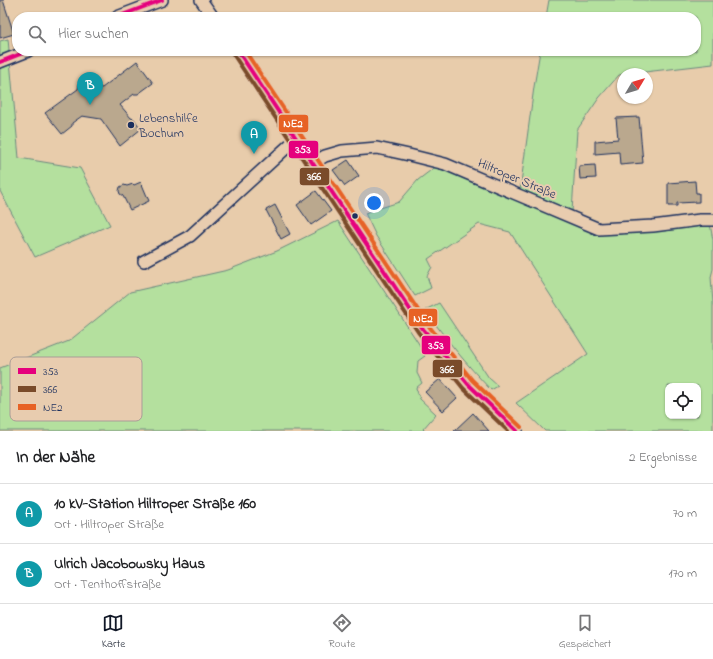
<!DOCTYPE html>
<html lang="de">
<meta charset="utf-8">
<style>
:root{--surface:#fff;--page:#f6f6f6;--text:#202124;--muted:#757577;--line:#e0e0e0;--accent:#111827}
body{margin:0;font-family:"Indie Flower",sans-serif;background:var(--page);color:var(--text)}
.controls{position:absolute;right:12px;bottom:12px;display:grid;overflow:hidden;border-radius:8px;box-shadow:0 1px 3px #0004}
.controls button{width:36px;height:36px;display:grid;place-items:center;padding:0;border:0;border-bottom:1px solid var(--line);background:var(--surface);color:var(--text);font:20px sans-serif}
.compass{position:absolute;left:617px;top:68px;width:36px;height:36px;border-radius:50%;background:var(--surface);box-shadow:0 1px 3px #0004;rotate:52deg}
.you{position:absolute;left:374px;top:203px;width:14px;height:14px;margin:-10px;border:3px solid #fff;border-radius:50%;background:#1a73e8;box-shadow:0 0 0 6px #1a73e833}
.badge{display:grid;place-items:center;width:26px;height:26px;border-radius:50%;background:var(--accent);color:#fff;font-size:13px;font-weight:700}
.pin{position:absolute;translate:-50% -33px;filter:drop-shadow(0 1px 2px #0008)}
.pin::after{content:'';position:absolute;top:21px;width:14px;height:12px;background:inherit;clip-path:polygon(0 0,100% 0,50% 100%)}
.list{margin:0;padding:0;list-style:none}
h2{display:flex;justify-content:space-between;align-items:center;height:52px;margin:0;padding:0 16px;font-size:17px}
h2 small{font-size:13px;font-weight:400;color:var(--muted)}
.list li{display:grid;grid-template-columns:26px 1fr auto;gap:12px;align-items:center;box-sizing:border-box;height:60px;padding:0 16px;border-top:1px solid var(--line)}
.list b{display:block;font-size:15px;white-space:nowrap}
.list p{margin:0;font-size:13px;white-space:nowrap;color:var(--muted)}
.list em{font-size:13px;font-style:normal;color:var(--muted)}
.icon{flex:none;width:22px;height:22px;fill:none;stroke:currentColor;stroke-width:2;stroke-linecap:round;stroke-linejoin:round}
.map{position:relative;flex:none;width:713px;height:431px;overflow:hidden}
.search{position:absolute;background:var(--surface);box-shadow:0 1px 3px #0004;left:12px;right:12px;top:12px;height:44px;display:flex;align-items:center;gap:10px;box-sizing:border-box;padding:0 14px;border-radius:16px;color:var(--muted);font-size:15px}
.sheet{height:172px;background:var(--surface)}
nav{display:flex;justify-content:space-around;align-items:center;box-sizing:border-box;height:56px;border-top:1px solid var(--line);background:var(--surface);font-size:11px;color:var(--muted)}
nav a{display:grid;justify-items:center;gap:2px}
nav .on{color:var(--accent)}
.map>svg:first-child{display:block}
.green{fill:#b4e09e;stroke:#68887e;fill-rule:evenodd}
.building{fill:#baa88e;stroke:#1b2f5e}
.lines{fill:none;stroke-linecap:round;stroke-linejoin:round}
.minor-casing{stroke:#1b2f5e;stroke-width:14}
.minor{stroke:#e8ccaf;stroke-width:11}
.bus-1-casing{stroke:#e8ccaf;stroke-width:7}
.bus-2-casing{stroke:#e8ccaf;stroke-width:7}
.bus-3-casing{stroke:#e8ccaf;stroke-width:7}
.bus-1{stroke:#e5007d;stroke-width:4}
.bus-2{stroke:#7a4b2a;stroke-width:4}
.bus-3{stroke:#e76225;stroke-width:4}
.poi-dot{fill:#1b2f5e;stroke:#e8ccaf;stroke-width:1.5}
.labels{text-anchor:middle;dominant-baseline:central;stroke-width:4;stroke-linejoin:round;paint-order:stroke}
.poi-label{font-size:13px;fill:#1b2f5e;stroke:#e8ccaf;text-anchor:start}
.street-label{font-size:13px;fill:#1b2f5e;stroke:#e8ccaf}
.key{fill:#e8ccaf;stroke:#aa9d97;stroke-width:1}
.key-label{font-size:11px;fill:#1b2f5e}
.line-badge{stroke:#e8ccaf;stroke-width:1.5}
.badge-label{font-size:11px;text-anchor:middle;font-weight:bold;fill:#fff}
</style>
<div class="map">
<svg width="713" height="431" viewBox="0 0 713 431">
<rect width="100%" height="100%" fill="#e8ccab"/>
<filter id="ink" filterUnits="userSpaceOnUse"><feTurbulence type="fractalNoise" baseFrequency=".025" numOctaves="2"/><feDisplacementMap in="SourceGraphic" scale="8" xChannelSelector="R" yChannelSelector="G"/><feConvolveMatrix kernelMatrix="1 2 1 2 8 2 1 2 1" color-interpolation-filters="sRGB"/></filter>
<g filter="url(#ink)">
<path class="green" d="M549 0H713V64L619 75 599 98 577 130 572 212 600 232 667 230 710 224 713 240V269L711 277 713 303V431H545L516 403 588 354 510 232 479 224 428 259 432 267 427 276 431 288 415 296 376 236 365 213 399 202 418 180 439 164 520 190 534 87 540 51H696V17H546ZM668 386H698V416H668Z
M8 39 19 158 80 168 110 225 35 257 0 191V41Z
M338 221 419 344 425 356 418 361 417 373 422 383 416 388 420 399 436 414 423 429 425 431H0V368L69 341 130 292 228 270 277 251Z
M439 303 489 378 498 386 491 390C466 364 446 339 425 310Z"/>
<path class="building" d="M0 0H3L14 34 0 38Z
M137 61 153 83 138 94H134L120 105 131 118 134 119 141 129 120 146 101 119 82 116 72 123V126L62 134 45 113 78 89 79 84 102 88Z
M639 117 643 163 620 165 619 152 595 154V141L618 139 616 118Z
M348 160 359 176 345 186 333 170Z
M595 165 596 178 580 179 579 166Z
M695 181 696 193H699V202L677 203V206H668V183Z
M141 182 149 201 130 210 123 196 120 194 119 191 120 187 124 185 127 186 133 184 134 185Z
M316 191 331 211 311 225 297 205Z
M275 205 290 234 281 239 266 210Z
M440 379 457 398 443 411 425 392Z
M473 413 489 431H454Z"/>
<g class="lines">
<defs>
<path id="minor" d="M201 0 213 17
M117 17 162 0
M238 51 423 329 468 384 517 431
M0 62 28 51
M313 163 325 156 342 151 377 148 409 155 445 164 599 229 653 226 700 220H713
M144 261 190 236 296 139"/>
</defs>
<use href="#minor" class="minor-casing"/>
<use href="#minor" class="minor"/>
<defs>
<path id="bus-1" d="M117 17 162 0
M238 51 423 329 468 384 517 431
M0 62 28 51"/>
<path id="bus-2" d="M233 54 418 332 463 388 508 431"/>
<path id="bus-3" d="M245 51 428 325 472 380 521 427"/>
</defs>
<use href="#bus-1" class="bus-1-casing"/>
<use href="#bus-2" class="bus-2-casing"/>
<use href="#bus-3" class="bus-3-casing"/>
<use href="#bus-1" class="bus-1"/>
<use href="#bus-2" class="bus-2"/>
<use href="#bus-3" class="bus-3"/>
</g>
</g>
<g class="poi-dot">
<circle cx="131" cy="125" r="4"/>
<circle cx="355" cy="216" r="3.5"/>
</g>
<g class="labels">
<g class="poi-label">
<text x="139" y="118">Lebenshilfe<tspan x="139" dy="15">Bochum</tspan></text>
</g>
<g class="street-label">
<text transform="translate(517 179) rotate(23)">Hiltroper Straße</text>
</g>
</g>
<rect x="10" y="357" width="132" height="64" rx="6" class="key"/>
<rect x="18" y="368" width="18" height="6" fill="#e5007d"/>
<rect x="18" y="386" width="18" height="6" fill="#7a4b2a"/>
<rect x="18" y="404" width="18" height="6" fill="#e76225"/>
<g class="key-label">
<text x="43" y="375">353</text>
<text x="43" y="393">366</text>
<text x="43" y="411">NE2</text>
</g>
<g class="line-badge">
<rect x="278" y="114" width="31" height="19" rx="4" fill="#e76225"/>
<rect x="288" y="140" width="31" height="19" rx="4" fill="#e5007d"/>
<rect x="299" y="167" width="31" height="19" rx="4" fill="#7a4b2a"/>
<rect x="408" y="308" width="30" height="19" rx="4" fill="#e76225"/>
<rect x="421" y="335" width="30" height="20" rx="4" fill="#e5007d"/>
<rect x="432" y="359" width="31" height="19" rx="4" fill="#7a4b2a"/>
</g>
<g class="badge-label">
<text x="293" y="127">NE2</text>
<text x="303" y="153">353</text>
<text x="314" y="180">366</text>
<text x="423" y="322">NE2</text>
<text x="436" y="349">353</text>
<text x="447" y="373">366</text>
</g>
</svg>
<div class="controls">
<button><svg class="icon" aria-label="locate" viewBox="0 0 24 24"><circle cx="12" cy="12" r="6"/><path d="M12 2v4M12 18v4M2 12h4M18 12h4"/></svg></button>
</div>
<svg class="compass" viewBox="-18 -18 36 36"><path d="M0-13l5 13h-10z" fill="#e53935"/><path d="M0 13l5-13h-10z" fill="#757577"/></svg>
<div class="you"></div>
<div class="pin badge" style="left:254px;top:154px;background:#0f9aa8">A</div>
<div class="pin badge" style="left:90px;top:105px;background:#0f9aa8">B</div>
<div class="search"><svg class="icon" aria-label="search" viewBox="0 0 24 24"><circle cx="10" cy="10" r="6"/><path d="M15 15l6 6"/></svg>Hier suchen</div>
</div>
<section class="sheet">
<h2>In der Nähe<small>2 Ergebnisse</small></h2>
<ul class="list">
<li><span class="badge" style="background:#0f9aa8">A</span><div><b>10 kV-Station Hiltroper Straße 160</b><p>Ort · Hiltroper Straße</p></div><em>70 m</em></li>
<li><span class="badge" style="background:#0f9aa8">B</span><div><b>Ulrich Jacobowsky Haus</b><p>Ort · Tenthoffstraße</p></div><em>170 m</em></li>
</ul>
</section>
<nav>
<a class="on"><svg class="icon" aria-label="map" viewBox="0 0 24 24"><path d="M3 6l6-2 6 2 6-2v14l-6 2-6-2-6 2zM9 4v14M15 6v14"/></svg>Karte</a>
<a><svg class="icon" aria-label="directions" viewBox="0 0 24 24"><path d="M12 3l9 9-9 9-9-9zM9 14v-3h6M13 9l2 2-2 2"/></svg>Route</a>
<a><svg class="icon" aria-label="saved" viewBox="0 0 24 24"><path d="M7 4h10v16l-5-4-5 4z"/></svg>Gespeichert</a>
</nav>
